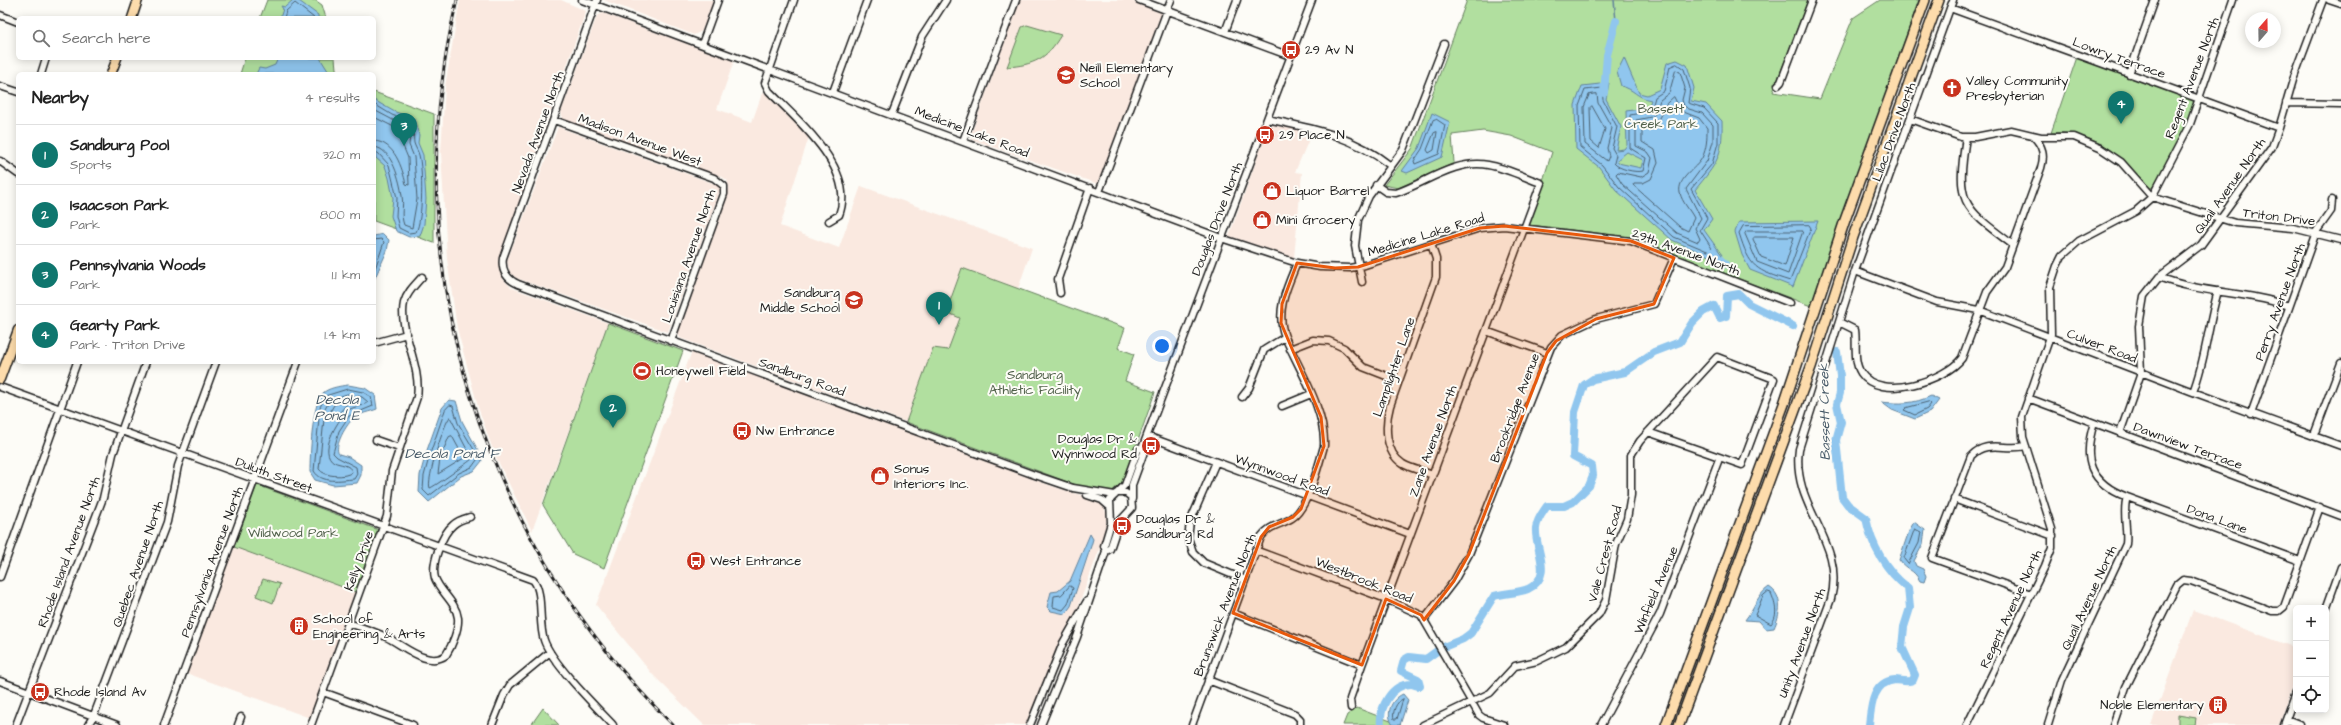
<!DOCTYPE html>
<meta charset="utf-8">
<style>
:root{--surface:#fff;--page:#f6f6f6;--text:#222;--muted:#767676;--line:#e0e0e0;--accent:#0f766e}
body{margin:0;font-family:"Architects Daughter",sans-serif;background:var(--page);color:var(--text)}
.controls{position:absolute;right:12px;bottom:12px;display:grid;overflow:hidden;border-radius:6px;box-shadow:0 2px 10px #0003}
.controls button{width:36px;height:36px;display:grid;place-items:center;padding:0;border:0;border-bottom:1px solid var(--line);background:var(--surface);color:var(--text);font:20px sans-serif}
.compass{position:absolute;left:2245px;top:12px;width:36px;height:36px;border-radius:50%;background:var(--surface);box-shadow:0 2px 10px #0003;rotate:20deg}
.you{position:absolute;left:1162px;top:346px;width:14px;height:14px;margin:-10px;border:3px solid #fff;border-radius:50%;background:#1a73e8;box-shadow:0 0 0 6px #1a73e833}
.badge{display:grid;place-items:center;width:26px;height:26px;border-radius:50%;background:var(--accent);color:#fff;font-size:13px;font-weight:700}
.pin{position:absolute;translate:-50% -33px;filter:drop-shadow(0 1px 2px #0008)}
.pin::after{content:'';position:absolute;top:21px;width:14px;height:12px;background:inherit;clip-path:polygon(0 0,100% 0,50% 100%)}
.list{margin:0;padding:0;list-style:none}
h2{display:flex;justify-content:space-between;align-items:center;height:52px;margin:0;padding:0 16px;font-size:17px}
h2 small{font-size:13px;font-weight:400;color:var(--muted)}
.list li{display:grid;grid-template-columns:26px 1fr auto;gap:12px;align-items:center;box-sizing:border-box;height:60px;padding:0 16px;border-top:1px solid var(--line)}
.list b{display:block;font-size:15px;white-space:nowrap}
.list p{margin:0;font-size:13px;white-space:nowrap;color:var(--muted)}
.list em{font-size:13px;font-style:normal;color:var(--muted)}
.icon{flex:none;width:22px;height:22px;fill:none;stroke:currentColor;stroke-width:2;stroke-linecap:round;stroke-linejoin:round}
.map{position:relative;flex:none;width:2341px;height:725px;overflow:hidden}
.search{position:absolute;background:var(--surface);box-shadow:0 2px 10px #0003;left:16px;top:16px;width:360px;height:44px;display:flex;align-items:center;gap:10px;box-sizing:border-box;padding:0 14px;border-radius:6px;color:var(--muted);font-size:15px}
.panel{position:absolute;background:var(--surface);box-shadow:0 2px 10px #0003;left:16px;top:72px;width:360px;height:292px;border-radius:6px}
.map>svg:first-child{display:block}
.built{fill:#fae9e0}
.green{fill:#b1df9f;stroke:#667e5e}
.water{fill:#90c6ee;stroke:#62829a;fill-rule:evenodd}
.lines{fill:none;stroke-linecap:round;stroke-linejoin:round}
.shore{stroke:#4a6070;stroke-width:1}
.stream{stroke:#62829a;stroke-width:1.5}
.river{stroke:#90c6ee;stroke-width:8}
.minor-casing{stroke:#1c1c1c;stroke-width:9}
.major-casing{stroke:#1c1c1c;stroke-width:11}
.highway-casing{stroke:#1c1c1c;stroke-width:12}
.minor{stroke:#fdfcf7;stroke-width:6}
.major{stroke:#fddcac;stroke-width:8}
.highway{stroke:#fddcac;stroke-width:9}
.rail-casing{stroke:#1c1c1c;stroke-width:3}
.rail{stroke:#fdfcf7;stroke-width:1.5;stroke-dasharray:4.5;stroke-linecap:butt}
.marked{fill:#e8590c;fill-opacity:0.2;stroke:#e8590c;stroke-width:3;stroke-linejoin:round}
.labels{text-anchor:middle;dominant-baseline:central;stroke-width:4;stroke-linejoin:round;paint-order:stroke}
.poi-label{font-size:13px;fill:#1c1c1c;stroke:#fdfcf7;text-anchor:start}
.street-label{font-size:13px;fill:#1c1c1c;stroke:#fdfcf7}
.park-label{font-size:13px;fill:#50604a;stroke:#fdfcf7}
.water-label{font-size:14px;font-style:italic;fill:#455866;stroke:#fdfcf7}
</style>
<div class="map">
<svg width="2341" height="725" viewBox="0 0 2341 725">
<rect width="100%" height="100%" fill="#fdfcf7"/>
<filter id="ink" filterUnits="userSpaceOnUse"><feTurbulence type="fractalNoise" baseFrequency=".025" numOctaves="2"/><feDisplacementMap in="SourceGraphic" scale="8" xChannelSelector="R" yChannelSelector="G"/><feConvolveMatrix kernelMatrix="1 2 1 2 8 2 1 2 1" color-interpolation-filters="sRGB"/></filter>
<g filter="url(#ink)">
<path class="built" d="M460 0H561L586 11 498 262 503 279 512 288 608 323 532 531 494 453 478 407 457 328 447 259 441 152 445 87Z
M604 0H714L702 31 694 35Z
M1020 0H1129L1162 13 1098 184 971 139 970 137Z
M603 13 734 61 717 109 752 122 763 91 809 137 780 226 839 248 861 186 1032 248 1018 289 962 268 946 312 960 317 948 350 933 348 906 422 680 338 678 333 729 188 727 180 722 177 563 119 561 112 597 16Z
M1273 123 1313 130 1295 172 1302 173 1294 258 1229 236 1269 125Z
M558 127 718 185 721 188 668 332 516 278 510 273 507 261Z
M692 351 1052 486 1103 502 1107 517 1105 534 1077 610 1059 643 1027 725H704L653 675 596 605Z
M234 547 356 592 310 718 186 673Z
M2193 610 2296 648V677L2279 725H2151Z"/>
<path class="green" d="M267 0H315L322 5 326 18H260Z
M1467 0H1808L1773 92 1820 99 1853 18 1880 0H1919L1811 306 1629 237 1529 225 1552 152 1511 136 1483 131 1452 135 1454 163 1398 188 1384 185 1412 149Z
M1027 25 1061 35C1047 59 1034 65 1007 67L1022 27Z
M2077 57 2193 100 2194 104 2180 139 2152 188C2142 189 2135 172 2129 165 2109 146 2080 130 2051 133Z
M245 58H335L336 69 341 74H240Z
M374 92 434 114V243L374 221Z
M962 268 1125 328 1118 348 1134 354 1125 381 1155 392 1124 481 1112 491 1101 492 1084 488 906 422 933 348 948 350 960 318 946 312Z
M608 323 683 351 604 568 573 554 543 505Z
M257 485 379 530 356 592 234 547Z
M263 579 280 584 273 603 256 596Z
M543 708 559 725H531Z
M1357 708 1401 725H1343L1347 715Z
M2178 715 2196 718 2195 725H2178Z"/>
<path class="water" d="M293 0 299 1 318 15V18H280L283 9 281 6 285 7Z
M278 58H320L330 74H256L259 68 265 69 275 65Z
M1624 58 1639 93 1647 95 1660 89 1667 63 1677 60 1687 65 1694 88 1691 101 1706 104 1722 121C1723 157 1717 163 1695 190L1712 219 1704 230 1722 255 1718 260 1672 240 1616 190 1599 167 1576 149 1575 105 1582 86 1609 83 1606 99 1621 127 1616 150 1624 149 1627 145 1626 111 1648 108 1651 100C1635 97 1636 90 1621 86L1617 72ZM1627 152 1643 160 1641 168 1618 163 1617 160Z
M374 100 393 111 414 119 419 135 418 143 423 155 426 199 424 224 420 236 409 237 396 231 391 216 393 198 389 178 385 166 376 158 375 151Z
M1432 113 1450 122 1442 157 1407 173 1402 171 1419 148Z
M1818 221 1793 287 1750 270 1742 255 1735 232 1739 222Z
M383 234 389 240 387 251 374 280V236Z
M348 385 365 388 375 395 377 409C370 412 360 413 354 418 347 423 333 447 339 454L349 457 361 465V475L357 483 333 485 315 480 310 472C310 456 312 405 322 394 327 388 340 386 348 385Z
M1931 396 1939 400 1930 412 1915 419 1892 410 1881 402C1900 404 1914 404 1931 396Z
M449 400 456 401 462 421 479 452 482 461 474 471 461 476 429 502 419 492 420 475 426 453 442 408Z
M1914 522 1925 530 1923 544 1914 561 1916 566 1923 569 1926 576 1924 582 1920 581C1913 568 1907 571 1899 560L1909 531Z
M1090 534 1093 539 1091 546 1071 606 1065 614 1051 611 1047 607 1051 592 1058 591 1070 581Z
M1769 587C1784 596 1780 615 1774 628L1766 629 1759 621 1745 620C1754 609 1757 595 1769 587Z
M1403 694 1408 700 1400 725H1393C1385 714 1391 699 1403 694Z"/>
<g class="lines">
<path class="shore" d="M284 18 286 11 295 3 314 18
M1677 64 1684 69 1690 88 1688 103 1704 108 1718 123V143L1712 164 1691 189 1707 218 1700 230 1713 250 1712 253 1674 237 1619 187 1602 165 1580 147 1579 106 1585 90 1602 88 1603 100 1617 127 1612 148 1616 155 1614 163C1618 169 1636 173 1643 171L1646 158 1630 148V115L1651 111 1655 97 1664 91 1670 67Z
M1676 70 1680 72 1685 88 1682 100 1684 106 1689 109 1702 113 1713 125V142L1707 161 1686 189 1701 218 1695 228 1700 239 1698 242 1677 233 1622 184 1616 174 1618 172 1641 177 1649 172 1652 158 1648 152 1636 146V120L1651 117 1655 114 1660 100 1669 93Z
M1597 94 1598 103 1612 128 1607 148 1609 156 1607 161 1585 144 1584 107 1589 95Z
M1674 97 1681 111 1699 118 1707 128C1707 138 1707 148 1702 158 1696 169 1677 178 1680 193 1682 202 1690 210 1694 218L1688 231 1680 227 1633 185 1634 183H1643L1651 179 1658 163 1655 150 1642 142V125L1658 120 1666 104Z
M374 104 392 115 410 122C415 130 413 135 414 143 415 147 418 151 419 155 423 169 423 220 416 232L409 233 399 228 396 216 397 198 389 165 378 153 374 152
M1592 106 1605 129 1599 148 1591 141 1590 108Z
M374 110 408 128 410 136 409 145 414 157 417 199 412 228 404 225C400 214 404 207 402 196 400 181 392 148 374 147
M374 117 402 131 403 146 408 158 409 185 406 184C402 168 395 142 374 141
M1436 119 1445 125 1439 154 1415 164 1414 161 1422 149 1433 120Z
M1437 132 1434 150 1429 153 1427 150 1434 133Z
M1809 225 1811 228 1790 281C1755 270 1750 268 1739 233L1743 226Z
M1747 231H1803L1788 274 1757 262 1745 234Z
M1755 237H1794L1785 266 1761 257 1753 239Z
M374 240 381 239 384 242 374 272
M348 389 363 392 371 397 373 406 349 416 339 431 333 453 337 457 356 467 357 474 354 479C340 480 322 484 314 471L320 407 326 396Z
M348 394 362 397 368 402C362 407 352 406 346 412 337 422 318 452 334 462 340 465 350 464 352 472 346 478 324 477 319 469L325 409 330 400Z
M347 401V404L333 420H331V410L334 405Z
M1929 402 1931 404 1927 409 1915 415 1904 410 1906 408Z
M450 405 453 406 458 423 476 453 477 460 472 467 459 473 429 496 423 490 424 476 430 454 445 410Z
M450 417 472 459C470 461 434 487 430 488 426 481 444 422 450 417Z
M452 436 464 458 438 474 440 458 449 437Z
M1915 529 1921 532 1919 543 1908 564 1904 559Z
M1070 586 1073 588 1068 604 1063 610 1053 607 1054 596 1061 595Z
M1768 592 1771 593C1775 603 1779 615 1771 624L1755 615 1763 596Z
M1403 699 1397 719H1394C1392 713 1396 701 1403 699Z"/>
<path class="stream" d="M1614 0 1616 21"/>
<path class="river" d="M1604 93 1607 55 1616 21
M1712 252 1725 264
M1837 352 1840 376V393L1837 404 1841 422 1836 440 1842 497 1848 505 1866 518C1871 545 1886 571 1908 588L1910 608 1904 627 1902 647 1915 675 1913 680C1907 683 1901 680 1895 680 1872 682 1871 707 1869 725
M1446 646 1463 639 1471 633 1494 596C1504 593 1518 593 1528 589 1555 576 1534 549 1536 528 1537 519 1543 512 1547 506H1564L1573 502 1589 486 1593 476 1592 466 1573 456 1575 412 1584 385 1593 379 1625 372 1654 352 1680 342 1692 323 1703 312 1714 306 1720 318 1726 316 1727 296 1739 294 1749 304 1793 326
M1381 725C1379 708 1391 684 1411 684 1414 684 1416 686 1420 686L1418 679 1401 671 1404 660 1409 657 1426 659 1437 651"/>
<defs>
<path id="minor" d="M582 0 1221 238 1297 263 1320 267 1350 268 1365 265 1480 228 1504 226 1631 241 1790 303
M597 0 503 258C501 271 507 279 518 284L1032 474 1073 488 1115 495
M794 0 765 83 769 91C797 120 857 169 839 215L829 221
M1139 0 1290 56
M2329 0 2341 4
M1950 8 2279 128
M0 15 18 22
M1225 32 1237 0
M702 44 718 0
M41 74 46 58
M2129 74 2155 0
M1778 85 1781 82 1812 0
M0 86 18 92
M833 92 867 0
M2286 103 2341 104
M892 114 922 37 946 0
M1267 119C1315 129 1351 135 1391 166
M1910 119 1961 137H1975L2011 130 2041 137H2074L2100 148 2121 162 2152 197 2235 223 2293 228 2341 240
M554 120 714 178 724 186V194L671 341
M1966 137C1956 203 1961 206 2013 245
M963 141 1016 0
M0 161 18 174
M1099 192 1171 0
M1431 244 1436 259V277L1390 406C1385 424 1384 452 1403 464 1412 469 1423 471 1432 475
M1855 271 1937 302 1979 310 2193 392 2341 446
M2159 277C2201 294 2247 291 2289 306
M1362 282 1355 246 1358 220 1369 196 1403 150 1444 44
M1060 293 1058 279 1090 188
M1839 322 1855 330C1857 343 1853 361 1861 373 1880 402 1946 380 1962 358L1987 292 2005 267 2041 168C2045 155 2043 146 2033 136
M1486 331 1547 353
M374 343 407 334
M1290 349 1313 340 1329 341 1344 348 1363 367 1399 381
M0 387 533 580C544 591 538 624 544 640 551 662 595 706 613 725
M2193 392C2206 359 2208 325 2218 291
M1242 397 1249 388 1264 350 1285 337
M2028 398 2341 516
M1282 406 1311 394
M2251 414 2316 232 2331 211 2332 200
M2120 433 2141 373 2139 326 2144 296 2159 277 2201 245 2272 147 2279 128 2293 80 2323 0
M2314 435 2341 363
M1147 436 1410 534
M376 440 399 448
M2026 446C2006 451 1987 439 1971 456L1932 558 2031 594
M1216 462 1190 522 1188 538 1193 552 1204 563 1245 580
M1087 495 1102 500 1110 507
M2127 497 2300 561
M1132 499V485L1144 452 1143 446 1312 0
M1954 499 2053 536
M1255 550 1386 599 1421 615 1479 715 1483 718 1504 725
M1106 551 1104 546 1111 523 1110 500 1125 485 1138 449 1143 446
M0 577 77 362
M2326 609 2341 567
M1233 613 1362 665
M1424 620 1454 581 1469 554 1551 347 1562 335 1596 319 1654 304 1674 258
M348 623C361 627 374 631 386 637 402 644 428 669 446 655 452 646 459 629 458 618 456 602 440 592 435 578 431 564 442 534 453 525 458 520 463 519 470 517
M1208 680 1295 714 1300 719V725
M0 681 117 725
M323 692 413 725
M1351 708 1350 699 1362 665 1541 183C1524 177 1506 168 1488 165 1455 159 1426 183 1396 193L1386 192 1376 185
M2286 720 2299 725
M16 725 103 498 113 454 146 362
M88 725 94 715 167 522 178 466 216 362
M164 725 298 362
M238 725 241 717
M311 725 387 516 392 471 417 397C422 365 398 330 404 303 407 292 415 285 422 277
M492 725 504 695 510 685 550 652
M1030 725 1063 643 1087 601
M1041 725 1077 637 1106 551 1110 549 1119 522 1132 508 1131 497 1126 493H1117
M1192 725 1261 537C1269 525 1281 525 1292 518 1308 508 1319 464 1324 446 1326 411 1299 369 1285 337 1275 311 1287 287 1297 263
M1423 725 1490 693 1515 666 1537 661 1566 647 1599 614 1606 600 1616 544 1627 519 1631 495V455L1640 441 1717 357 1774 379 1742 465 1648 432
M1601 725 1660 614 1719 459
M1784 725 1831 599C1846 540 1791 509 1799 449L1855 271 1953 0
M1967 725 2045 566 2052 548V529L2023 437 2022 417 2051 334 2050 287 2057 266 2062 256 2079 241 2136 211 2152 197 2190 124 2233 0
M2048 725 2062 680 2126 544C2128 528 2122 511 2127 497 2090 483 2082 460 2094 423
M2113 725 2126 687 2177 585 2183 580 2191 581 2272 611H2279L2284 607 2320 507
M2284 725 2296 692"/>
<path id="major" d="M132 18 138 0
M111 74 117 58
M0 379 18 330"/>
<path id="highway" d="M1666 725 1784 404 1845 220 1925 0
M1679 725 1811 367 1853 237 1939 0"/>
</defs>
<use href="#minor" class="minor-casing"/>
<use href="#major" class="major-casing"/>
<use href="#highway" class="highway-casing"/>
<use href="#minor" class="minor"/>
<use href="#major" class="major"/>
<use href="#highway" class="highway"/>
<defs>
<path id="rail" d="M457 0C393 265 481 536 673 725"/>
</defs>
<use href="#rail" class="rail-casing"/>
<use href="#rail" class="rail"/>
</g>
</g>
<path class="marked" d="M1504 226 1631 241 1674 258 1654 304 1596 319 1556 341 1547 353 1469 554 1454 581 1424 620 1421 615 1386 599 1362 665 1233 613 1261 537 1269 527 1293 517 1301 509 1324 446 1321 417 1281 323 1282 304 1297 263 1335 268 1358 267 1480 228Z"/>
<defs>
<symbol id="bus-disc" viewBox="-11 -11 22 22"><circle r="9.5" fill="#c8321e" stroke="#fdfcf7"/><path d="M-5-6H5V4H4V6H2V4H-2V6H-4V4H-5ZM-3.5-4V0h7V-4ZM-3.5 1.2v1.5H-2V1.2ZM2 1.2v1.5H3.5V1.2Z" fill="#fff"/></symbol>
<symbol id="school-disc" viewBox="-11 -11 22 22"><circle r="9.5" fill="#c8321e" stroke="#fdfcf7"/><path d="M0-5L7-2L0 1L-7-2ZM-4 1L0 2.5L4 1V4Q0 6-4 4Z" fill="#fff"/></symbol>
<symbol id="church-disc" viewBox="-11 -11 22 22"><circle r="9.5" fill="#c8321e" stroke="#fdfcf7"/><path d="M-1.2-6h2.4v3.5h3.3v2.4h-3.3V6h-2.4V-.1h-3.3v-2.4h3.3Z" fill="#fff"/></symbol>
<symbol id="shop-disc" viewBox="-11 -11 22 22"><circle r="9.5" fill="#c8321e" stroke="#fdfcf7"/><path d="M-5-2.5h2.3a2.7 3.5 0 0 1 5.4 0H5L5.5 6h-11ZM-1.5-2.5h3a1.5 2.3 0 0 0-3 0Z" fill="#fff"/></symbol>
<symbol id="stadium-disc" viewBox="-11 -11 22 22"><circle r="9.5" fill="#c8321e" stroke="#fdfcf7"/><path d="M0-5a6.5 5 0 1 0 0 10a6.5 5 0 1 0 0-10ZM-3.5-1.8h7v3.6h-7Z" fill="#fff"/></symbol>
<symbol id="building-disc" viewBox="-11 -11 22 22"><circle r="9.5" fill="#c8321e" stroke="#fdfcf7"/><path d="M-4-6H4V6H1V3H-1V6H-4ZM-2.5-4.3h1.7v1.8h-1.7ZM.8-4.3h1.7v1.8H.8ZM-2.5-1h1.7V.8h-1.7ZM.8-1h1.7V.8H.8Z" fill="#fff"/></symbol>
</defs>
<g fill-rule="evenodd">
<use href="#bus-disc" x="1280" y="39" width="22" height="22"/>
<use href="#school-disc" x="1055" y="64" width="22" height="22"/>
<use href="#church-disc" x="1941" y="77" width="22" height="22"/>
<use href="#bus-disc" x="1254" y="124" width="22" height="22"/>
<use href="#shop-disc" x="1261" y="180" width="22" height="22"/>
<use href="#shop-disc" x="1251" y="209" width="22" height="22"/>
<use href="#school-disc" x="843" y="289" width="22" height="22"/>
<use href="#stadium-disc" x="631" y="360" width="22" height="22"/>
<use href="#bus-disc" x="731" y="420" width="22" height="22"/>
<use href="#bus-disc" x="1140" y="435" width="22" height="22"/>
<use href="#shop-disc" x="869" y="465" width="22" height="22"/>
<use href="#bus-disc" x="1111" y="515" width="22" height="22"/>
<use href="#bus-disc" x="685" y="550" width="22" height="22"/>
<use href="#building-disc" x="288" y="615" width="22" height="22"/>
<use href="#bus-disc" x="29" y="681" width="22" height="22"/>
<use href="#building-disc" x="2207" y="694" width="22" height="22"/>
</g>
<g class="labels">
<g class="poi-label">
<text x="1305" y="50">29 Av N</text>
<text x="1080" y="68">Neill Elementary<tspan x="1080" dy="15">School</tspan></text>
<text x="1966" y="81">Valley Community<tspan x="1966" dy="15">Presbyterian</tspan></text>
<text x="1279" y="135">29 Place N</text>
<text x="1286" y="191">Liquor Barrel</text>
<text x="1276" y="220">Mini Grocery</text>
<text x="840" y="293" text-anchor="end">Sandburg<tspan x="840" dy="15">Middle School</tspan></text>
<text x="656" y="371">Honeywell Field</text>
<text x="756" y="431">Nw Entrance</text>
<text x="1137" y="439" text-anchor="end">Douglas Dr &amp;<tspan x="1137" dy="15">Wynnwood Rd</tspan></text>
<text x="894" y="469">Sonus<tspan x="894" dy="15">Interiors Inc.</tspan></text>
<text x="1136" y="519">Douglas Dr &amp;<tspan x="1136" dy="15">Sandburg Rd</tspan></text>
<text x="710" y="561">West Entrance</text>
<text x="313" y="619">School of<tspan x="313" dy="15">Engineering &amp; Arts</tspan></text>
<text x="54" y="692">Rhode Island Av</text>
<text x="2204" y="705" text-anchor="end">Noble Elementary</text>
</g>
<g class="street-label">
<text transform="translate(2119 58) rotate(20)">Lowry Terrace</text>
<text transform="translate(2192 78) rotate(-69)">Regent Avenue North</text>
<text transform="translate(538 132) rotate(-70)">Nevada Avenue North</text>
<text transform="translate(972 132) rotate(21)">Medicine Lake Road</text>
<text transform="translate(1894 132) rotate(-70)">Lilac Drive North</text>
<text transform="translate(640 140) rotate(20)">Madison Avenue West</text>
<text transform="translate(2230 186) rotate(-55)">Quail Avenue North</text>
<text transform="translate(2279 217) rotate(7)">Triton Drive</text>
<text transform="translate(1217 219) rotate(-69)">Douglas Drive North</text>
<text transform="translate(1426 235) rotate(-17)">Medicine Lake Road</text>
<text transform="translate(1686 252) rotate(20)">29th Avenue North</text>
<text transform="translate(689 256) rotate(-71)">Louisiana Avenue North</text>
<text transform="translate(2280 302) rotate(-70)">Perry Avenue North</text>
<text transform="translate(2102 346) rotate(21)">Culver Road</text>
<text transform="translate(1394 367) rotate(-71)">Lamplighter Lane</text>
<text transform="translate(802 377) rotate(20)">Sandburg Road</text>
<text transform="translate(1515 408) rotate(-69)">Brookridge Avenue</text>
<text transform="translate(1433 441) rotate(-70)">Zane Avenue North</text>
<text transform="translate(2188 446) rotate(20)">Dawnview Terrace</text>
<text transform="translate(274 475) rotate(20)">Duluth Street</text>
<text transform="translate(1282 475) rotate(20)">Wynnwood Road</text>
<text transform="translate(2217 519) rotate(20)">Dona Lane</text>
<text transform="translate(69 552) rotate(-70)">Rhode Island Avenue North</text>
<text transform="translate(1605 554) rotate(-75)">Vale Crest Road</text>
<text transform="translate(359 561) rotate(-70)">Kelly Drive</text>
<text transform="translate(212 562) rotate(-70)">Pennsylvania Avenue North</text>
<text transform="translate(138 564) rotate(-71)">Quebec Avenue North</text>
<text transform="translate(1364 580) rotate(22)">Westbrook Road</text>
<text transform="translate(1656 590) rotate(-67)">Winfield Avenue</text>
<text transform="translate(2089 598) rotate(-65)">Quail Avenue North</text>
<text transform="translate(1225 605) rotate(-69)">Brunswick Avenue North</text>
<text transform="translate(2011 609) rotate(-65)">Regent Avenue North</text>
<text transform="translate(1802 643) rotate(-70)">Unity Avenue North</text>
</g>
<g class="park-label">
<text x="1661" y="109">Bassett<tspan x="1661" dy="15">Creek Park</tspan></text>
<text x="1035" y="375">Sandburg<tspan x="1035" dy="15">Athletic Facility</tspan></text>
<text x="293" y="533">Wildwood Park</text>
</g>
<g class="water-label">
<text x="337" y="400">Decola<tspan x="337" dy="16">Pond E</tspan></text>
<text transform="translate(1825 412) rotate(-91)">Bassett Creek</text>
<text x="452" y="454">Decola Pond F</text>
</g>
</g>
</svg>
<div class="controls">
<button>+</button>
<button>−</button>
<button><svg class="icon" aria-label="locate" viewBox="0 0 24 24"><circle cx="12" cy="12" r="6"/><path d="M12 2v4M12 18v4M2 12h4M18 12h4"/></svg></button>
</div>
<svg class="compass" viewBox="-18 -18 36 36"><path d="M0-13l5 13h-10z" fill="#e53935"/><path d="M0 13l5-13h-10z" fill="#767676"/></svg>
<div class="you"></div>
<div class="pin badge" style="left:939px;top:325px">1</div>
<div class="pin badge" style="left:613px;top:428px">2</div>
<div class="pin badge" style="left:404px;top:146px">3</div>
<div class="pin badge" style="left:2121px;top:124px">4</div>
<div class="search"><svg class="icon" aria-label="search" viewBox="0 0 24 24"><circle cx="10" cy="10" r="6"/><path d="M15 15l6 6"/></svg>Search here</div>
<section class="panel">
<h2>Nearby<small>4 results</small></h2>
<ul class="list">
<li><span class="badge">1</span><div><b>Sandburg Pool</b><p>Sports</p></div><em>320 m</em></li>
<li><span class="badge">2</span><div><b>Isaacson Park</b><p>Park</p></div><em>800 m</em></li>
<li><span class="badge">3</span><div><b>Pennsylvania Woods</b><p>Park</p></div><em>1.1 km</em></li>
<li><span class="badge">4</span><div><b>Gearty Park</b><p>Park · Triton Drive</p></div><em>1.4 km</em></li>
</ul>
</section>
</div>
